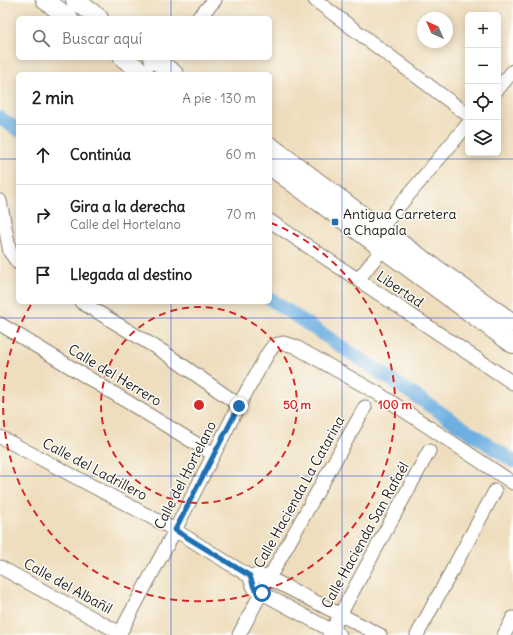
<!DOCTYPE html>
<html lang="es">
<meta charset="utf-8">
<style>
:root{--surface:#fff;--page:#f6f6f6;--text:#222;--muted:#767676;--line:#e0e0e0}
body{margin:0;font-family:Delius,sans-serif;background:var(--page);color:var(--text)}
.controls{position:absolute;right:12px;top:12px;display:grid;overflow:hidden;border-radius:6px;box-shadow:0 2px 10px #0003}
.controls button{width:36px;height:36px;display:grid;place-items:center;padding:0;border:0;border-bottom:1px solid var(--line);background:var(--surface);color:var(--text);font:20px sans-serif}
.compass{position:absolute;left:417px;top:12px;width:36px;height:36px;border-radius:50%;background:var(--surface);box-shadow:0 2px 10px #0003;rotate:315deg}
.stop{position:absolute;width:12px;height:12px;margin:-9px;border:3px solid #1f6fb2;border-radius:50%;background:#fff}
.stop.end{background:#1f6fb2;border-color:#fff;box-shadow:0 1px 4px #0008}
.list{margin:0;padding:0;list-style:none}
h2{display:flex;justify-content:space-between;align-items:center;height:52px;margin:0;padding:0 16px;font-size:17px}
h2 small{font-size:13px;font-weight:400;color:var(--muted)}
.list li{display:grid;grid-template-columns:26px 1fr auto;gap:12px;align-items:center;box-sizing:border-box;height:60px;padding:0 16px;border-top:1px solid var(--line)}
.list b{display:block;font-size:15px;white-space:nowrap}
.list p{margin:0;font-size:13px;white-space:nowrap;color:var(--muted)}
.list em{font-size:13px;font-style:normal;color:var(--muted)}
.icon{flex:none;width:22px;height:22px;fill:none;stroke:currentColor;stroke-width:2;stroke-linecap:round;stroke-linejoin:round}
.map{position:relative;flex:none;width:513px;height:635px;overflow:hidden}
.search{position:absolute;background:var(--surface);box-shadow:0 2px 10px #0003;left:16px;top:16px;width:256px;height:44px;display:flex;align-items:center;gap:10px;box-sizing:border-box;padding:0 14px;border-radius:6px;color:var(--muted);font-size:15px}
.panel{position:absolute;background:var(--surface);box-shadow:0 2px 10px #0003;left:16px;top:72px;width:256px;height:232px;border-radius:6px}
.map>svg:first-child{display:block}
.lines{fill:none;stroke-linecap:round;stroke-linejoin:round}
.canal{stroke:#6dafe1;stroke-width:14}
.street-casing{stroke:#867d6d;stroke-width:15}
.secondary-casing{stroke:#867d6d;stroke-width:20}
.street{stroke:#fff;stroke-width:13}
.secondary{stroke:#fff;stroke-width:18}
.route{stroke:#1f6fb2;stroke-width:5}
.grid{fill:none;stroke:#1d4ed8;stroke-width:1;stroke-opacity:0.55}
.ring{fill:none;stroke:#d62828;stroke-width:2;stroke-dasharray:7 5}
.poi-dot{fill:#1f6fb2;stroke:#fdfcf7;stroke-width:1.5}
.labels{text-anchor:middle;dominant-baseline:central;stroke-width:3;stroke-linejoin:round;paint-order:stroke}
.poi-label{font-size:14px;fill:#1c1c1c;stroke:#fdfcf7;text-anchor:start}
.street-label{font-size:14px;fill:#1c1c1c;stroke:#fdfcf7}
.centre{fill:#d62828;stroke:#fdfcf7;stroke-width:2}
.ring-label{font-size:12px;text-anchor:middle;font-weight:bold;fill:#d62828;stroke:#fdfcf7;stroke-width:3;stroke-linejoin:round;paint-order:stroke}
</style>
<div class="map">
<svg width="513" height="635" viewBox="0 0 513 635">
<rect width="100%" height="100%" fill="#fdfcf7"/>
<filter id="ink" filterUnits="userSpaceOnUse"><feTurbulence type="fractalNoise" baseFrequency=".025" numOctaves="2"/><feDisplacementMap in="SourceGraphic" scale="8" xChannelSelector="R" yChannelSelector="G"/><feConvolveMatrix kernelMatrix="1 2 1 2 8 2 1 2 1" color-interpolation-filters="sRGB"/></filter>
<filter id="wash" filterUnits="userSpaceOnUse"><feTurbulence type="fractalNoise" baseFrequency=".012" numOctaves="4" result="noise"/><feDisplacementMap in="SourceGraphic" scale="16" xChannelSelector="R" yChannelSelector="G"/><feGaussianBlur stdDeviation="0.9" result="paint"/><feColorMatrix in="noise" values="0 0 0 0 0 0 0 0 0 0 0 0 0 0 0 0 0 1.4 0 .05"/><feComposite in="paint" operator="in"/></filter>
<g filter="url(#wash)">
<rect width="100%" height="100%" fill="#efdebe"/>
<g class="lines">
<path class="canal" d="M0 118 18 130
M270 299 513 461"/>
</g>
</g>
<g filter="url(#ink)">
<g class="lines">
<defs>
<path id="street" d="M315 0 468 115
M198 18 215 0
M498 89 513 71
M0 201 10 252 18 263
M270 221 513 383
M374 236 468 124
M358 280 388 242
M81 302 165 353 239 405
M0 324 213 454
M0 437 175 530 249 576 259 575 269 578 380 635
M0 567 120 633
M249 576 254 588 262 593 340 635
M119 635 173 534 239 405 268 353 274 345 283 343 294 346 379 394 513 483
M239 635 269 578 365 407
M329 635 429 451
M417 635 495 491
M504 635 513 618"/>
<path id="secondary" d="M45 0 69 18
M75 0 99 18
M123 58 145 74
M153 58 174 74
M270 146 380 229 513 323
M270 166 513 344"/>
</defs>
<use href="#street" class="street-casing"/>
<use href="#secondary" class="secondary-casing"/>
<use href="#street" class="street"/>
<use href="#secondary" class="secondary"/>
</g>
</g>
<g class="lines" filter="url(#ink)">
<path class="route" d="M239 406 175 530 250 576 254 588 262 593"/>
</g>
<path class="grid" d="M171 0V18M342 0V635M171 58V74M0 159H18M270 159H513M171 302V635M0 318H513M0 476H513"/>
<g class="ring">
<circle cx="199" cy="405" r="98"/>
<path d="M271 223A196 196 0 1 1 32 303"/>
</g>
<rect class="poi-dot" x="331" y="218" width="8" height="8" rx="2"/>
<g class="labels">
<g class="poi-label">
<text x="343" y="214">Antigua Carretera<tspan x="343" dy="16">a Chapala</tspan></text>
</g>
<g class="street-label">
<text transform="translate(400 289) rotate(34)">Libertad</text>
<text transform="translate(115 375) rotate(31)">Calle del Herrero</text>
<text transform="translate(95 469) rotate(28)">Calle del Ladrillero</text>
<text transform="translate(185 475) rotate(-63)">Calle del Hortelano</text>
<text transform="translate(299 492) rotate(-61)">Calle Hacienda La Catarina</text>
<text transform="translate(365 535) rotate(-61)">Calle Hacienda San Rafaél</text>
<text transform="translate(68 586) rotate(29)">Calle del Albañil</text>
</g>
</g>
<circle cx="199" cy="405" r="6" class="centre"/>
<g class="ring-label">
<text x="297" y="409">50 m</text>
<text x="395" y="409">100 m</text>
</g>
</svg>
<div class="controls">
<button>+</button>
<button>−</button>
<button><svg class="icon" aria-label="locate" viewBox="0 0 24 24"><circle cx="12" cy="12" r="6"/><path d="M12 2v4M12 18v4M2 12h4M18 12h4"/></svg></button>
<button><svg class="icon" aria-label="layers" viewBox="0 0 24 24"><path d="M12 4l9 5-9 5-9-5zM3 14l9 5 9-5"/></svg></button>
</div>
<svg class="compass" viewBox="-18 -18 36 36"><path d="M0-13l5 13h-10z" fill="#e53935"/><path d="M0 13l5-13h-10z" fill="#767676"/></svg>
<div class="stop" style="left:262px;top:593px"></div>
<div class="stop end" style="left:239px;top:406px"></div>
<div class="search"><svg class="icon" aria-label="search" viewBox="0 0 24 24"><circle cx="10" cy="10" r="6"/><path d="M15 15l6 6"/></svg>Buscar aquí</div>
<section class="panel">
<h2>2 min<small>A pie · 130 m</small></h2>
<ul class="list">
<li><svg class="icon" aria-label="ahead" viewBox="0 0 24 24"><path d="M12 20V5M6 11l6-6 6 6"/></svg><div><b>Continúa</b></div><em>60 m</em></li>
<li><svg class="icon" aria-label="right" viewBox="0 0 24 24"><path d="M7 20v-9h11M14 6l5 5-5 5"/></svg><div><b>Gira a la derecha</b><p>Calle del Hortelano</p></div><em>70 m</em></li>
<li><svg class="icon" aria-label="arrive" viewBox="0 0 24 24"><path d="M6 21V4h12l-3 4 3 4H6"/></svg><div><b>Llegada al destino</b></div></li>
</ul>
</section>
</div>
